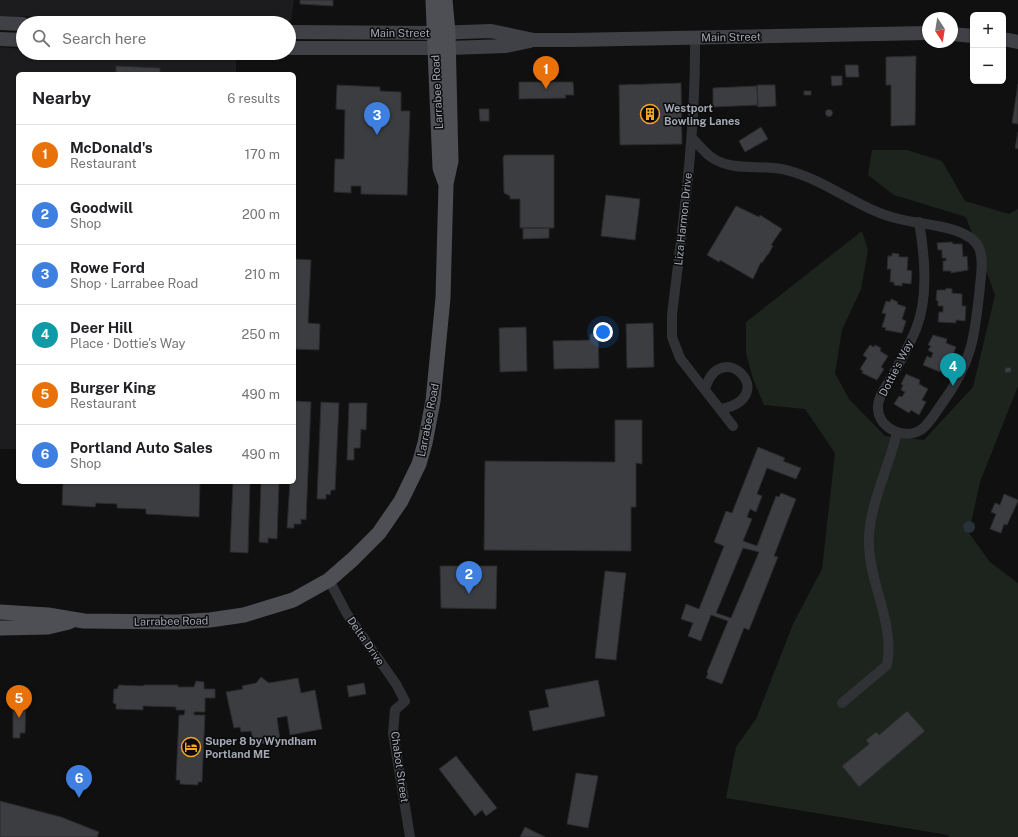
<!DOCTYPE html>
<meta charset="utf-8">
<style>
:root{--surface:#fff;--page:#f2f2f2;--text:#202124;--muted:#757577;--line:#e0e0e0;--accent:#0b8043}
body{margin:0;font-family:"Public Sans",sans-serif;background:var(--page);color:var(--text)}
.controls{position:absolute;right:12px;top:12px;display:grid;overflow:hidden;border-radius:6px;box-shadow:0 1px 3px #0004}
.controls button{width:36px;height:36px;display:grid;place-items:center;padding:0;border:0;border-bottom:1px solid var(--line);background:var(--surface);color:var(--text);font:20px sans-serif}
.compass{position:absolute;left:922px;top:12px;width:36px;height:36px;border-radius:50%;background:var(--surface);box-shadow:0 1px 3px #0004;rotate:168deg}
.you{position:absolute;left:603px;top:332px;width:14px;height:14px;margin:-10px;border:3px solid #fff;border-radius:50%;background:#1a73e8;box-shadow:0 0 0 6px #1a73e833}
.badge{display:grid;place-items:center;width:26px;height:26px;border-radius:50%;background:var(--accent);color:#fff;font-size:13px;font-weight:700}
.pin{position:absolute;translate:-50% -33px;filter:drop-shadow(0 1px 2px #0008)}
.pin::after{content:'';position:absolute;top:21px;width:14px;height:12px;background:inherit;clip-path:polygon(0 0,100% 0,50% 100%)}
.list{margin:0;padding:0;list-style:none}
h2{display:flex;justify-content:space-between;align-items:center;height:52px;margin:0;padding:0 16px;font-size:17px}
h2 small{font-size:13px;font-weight:400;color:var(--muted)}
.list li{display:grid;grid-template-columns:26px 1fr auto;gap:12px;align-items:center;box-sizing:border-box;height:60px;padding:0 16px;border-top:1px solid var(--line)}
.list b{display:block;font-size:15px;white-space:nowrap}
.list p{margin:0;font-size:13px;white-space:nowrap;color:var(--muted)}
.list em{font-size:13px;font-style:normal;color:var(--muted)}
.icon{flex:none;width:22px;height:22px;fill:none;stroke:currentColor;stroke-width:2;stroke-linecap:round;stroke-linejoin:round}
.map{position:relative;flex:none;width:1018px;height:837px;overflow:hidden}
.search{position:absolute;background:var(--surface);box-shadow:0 1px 3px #0004;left:16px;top:16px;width:280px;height:44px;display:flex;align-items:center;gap:10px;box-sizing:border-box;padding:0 14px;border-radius:22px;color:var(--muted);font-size:15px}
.panel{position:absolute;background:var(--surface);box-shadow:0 1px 3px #0004;left:16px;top:72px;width:280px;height:412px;border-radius:6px}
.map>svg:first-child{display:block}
.built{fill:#1c1c1e}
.green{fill:#1c241d}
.water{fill:#283137}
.building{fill:#3c3d41;stroke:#2a2a2d;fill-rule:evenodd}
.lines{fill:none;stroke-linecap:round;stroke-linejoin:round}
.minor{stroke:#313236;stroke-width:10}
.secondary{stroke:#3f4146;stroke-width:14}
.primary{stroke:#4d4f55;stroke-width:15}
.labels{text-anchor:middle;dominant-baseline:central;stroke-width:3;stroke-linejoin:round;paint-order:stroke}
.street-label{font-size:11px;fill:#a1a7b3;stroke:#0b0b0c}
.poi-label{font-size:11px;font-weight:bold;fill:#a1a7b3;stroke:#0b0b0c;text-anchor:start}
</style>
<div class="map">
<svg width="1018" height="837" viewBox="0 0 1018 837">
<rect width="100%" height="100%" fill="#101011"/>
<path class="built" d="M0 0H294L291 21 0 16Z
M0 47 23 49V53H116L236 59V74H18V449H0Z"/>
<path class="green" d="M872 150H907L942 161 965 201 1009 214 1018 209V386L980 482 969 533 990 562 1018 583V837H949L948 835 726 798 736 747 756 719 793 624 822 569 835 453 805 409 764 405 753 379 746 353V322L862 231 868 250 861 289 842 330 835 373 849 399 885 436 924 440 973 387 995 295 966 217 894 195 868 175Z"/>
<path class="water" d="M963 527a6 6 0 1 1 12 0a6 6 0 1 1-12 0Z"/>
<path class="building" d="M300 0H333V6L300 4Z
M916 56 915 125 891 126V85H886V57Z
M845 65H858L859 77H846Z
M116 66 160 68V74H116Z
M831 76H842V85L832 86Z
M519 82H573L574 95H565L566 98 519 99Z
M681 83 682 144 620 145 619 85Z
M1018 84V124L1012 123Z
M337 85 380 87V91L401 92V111H410L407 195 361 194V186H351V193L334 192 335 159H344L345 110 336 109Z
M757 85H775L776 106 758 107Z
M757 86 758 105 713 107V88Z
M804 91H811V95H804Z
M479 109H489V121H480Z
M825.5 113a3.5 3.5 0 1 1 7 0a3.5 3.5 0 1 1-7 0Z
M761 127 768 139 745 152 739 141Z
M1018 132V149L1015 148Z
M505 155H554V228H520V199H510V196L504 193 503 157Z
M606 195 640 199 635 240 601 236Z
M736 206 759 217 760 215 782 229 771 245 773 246 768 255H767L762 263 761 262 753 279 720 260 719 262 707 255Z
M523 228H549V238L523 239Z
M952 242 953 244H962L963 257 967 256 968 270 951 273V271H943V261H946V258H942V250H938L937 243Z
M892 253 899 254V257H908L907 270 912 271 911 284 902 283V286L894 285V282H890L891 269H887L888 256H892Z
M294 259 311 260 308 323 320 324 319 350 294 349Z
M946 288 952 289V293L962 294V306H966L965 321 956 320V323L938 322 939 312H943V306H938V301L936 300 937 290H946Z
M891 299 898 302 897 304 906 307 902 319 906 321 902 333 885 330 886 328 882 327 886 314 882 313 886 301 890 302Z
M653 323 654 367 627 368 626 324Z
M526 327 527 371 500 372 499 328Z
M590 334H598L599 368 554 369 553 341 590 340Z
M933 335 947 339 946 343 956 347 951 359 955 360 949 374 941 370 940 372 923 365 927 356 931 358 933 353 928 350 931 346 928 345Z
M870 345 874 347 875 345 881 348 880 351 888 356 881 367 884 369 877 380 862 373 863 371 860 369 867 358 863 355Z
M1011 367V372L1005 373V368Z
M906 374 920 380 919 384 928 389 922 400 926 402 919 415 911 410 909 413 894 404 899 396 902 397 905 392 901 390 903 385 901 384Z
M294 401 311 402 306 520 301 519V524H294V528H287L290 482H294Z
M321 402 339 403 335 490H331L330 495 326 494V499H317Z
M349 403H367L366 430 361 429 360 448H354V460H347Z
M615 420H642V464L636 463V507H631V551L484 550 485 461 615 462Z
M758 447 785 458 783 461 801 468 796 479 767 468 757 494 762 496 756 512 750 509 747 517 752 519 743 541 757 546 776 496 779 497 781 493 796 499 774 556 778 557 749 630 744 628 722 684 706 678 708 673 707 672 728 621 711 615 701 641 688 636 693 623 681 619 686 604 699 609 724 546 714 542 726 511 732 513ZM743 548 759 552 731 618 716 613Z
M63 482H200L199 517 146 514V509L117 508V504L96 503 95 507 62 505Z
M233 482H250L248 553 230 552Z
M261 482H279L277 539 268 538V543L259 542Z
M1004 494 1018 500V501L1007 525 1004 524 1001 533 990 529 996 514 991 512 995 503 1000 505Z
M440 566H497L496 609 441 608Z
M605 571 626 573 616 660 595 658Z
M261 677 269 683 298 678 301 693 315 690 322 729 290 735 287 716 277 718 280 740 254 745 251 731 241 732 240 727 234 728 226 692 243 689 242 686 256 683Z
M598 680 605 716 533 731 529 711 549 707 545 690Z
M196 681 204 682V689H215V698H205V712H194V715H205L202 782H198V785L180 784V780H176L179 715H184L185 710H176V707L143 706V710L116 709V704L113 703 114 689H117L119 685 143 686 144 685H178V687H194Z
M364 683 366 694 349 697 347 686Z
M16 696H26L25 733H20V738H13V706H15Z
M907 711 925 731 859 787 842 766 869 744 866 740 876 732 879 735Z
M456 756 497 808 486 816 482 810 475 816 439 769Z
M576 773 598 776 588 828 567 824Z
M0 801 61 817 99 832 97 837H0Z
M525 827 545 837H520Z"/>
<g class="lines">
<path class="minor" d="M695 38C696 131 683 223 672 315V337L680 358 733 426
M692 138C698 144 704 152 711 157 733 173 765 163 790 171 829 182 860 210 899 219 921 225 969 225 979 248 984 259 981 275 980 286 975 337 972 363 941 405 935 413 930 423 922 429 906 441 879 429 878 409 877 397 886 387 891 378 900 362 909 346 916 329 929 297 925 256 919 222
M705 389C721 335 781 396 722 409
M329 580 347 614 396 684 405 701 395 710 393 733 410 837
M842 703 887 665C895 624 870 585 869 545 867 509 889 468 897 432"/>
<path class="secondary" d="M0 23 23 24
M289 32 434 33 491 31 534 40H572L928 33
M952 34 973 36
M0 39 23 40
M1003 39 1018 42
M289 48H449L506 46 530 41"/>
<path class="primary" d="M433 0 440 168 445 182
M0 612 48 615 84 621 176 622 210 620 244 615 293 600 329 580 353 559 379 533 401 501 419 464 425 443 433 401 443 298 446 184 451 161 448 33 445 0
M0 628 48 627 69 622"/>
</g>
<defs>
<symbol id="building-ring" viewBox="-11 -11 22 22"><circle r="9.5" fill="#0b0b0c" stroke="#f5a325" stroke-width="1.5"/><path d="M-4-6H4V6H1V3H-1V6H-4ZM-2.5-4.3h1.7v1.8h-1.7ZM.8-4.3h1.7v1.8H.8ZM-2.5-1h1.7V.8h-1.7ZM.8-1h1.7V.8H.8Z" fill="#f5a325"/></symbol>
<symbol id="hotel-ring" viewBox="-11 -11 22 22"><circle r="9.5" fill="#0b0b0c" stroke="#f5a325" stroke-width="1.5"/><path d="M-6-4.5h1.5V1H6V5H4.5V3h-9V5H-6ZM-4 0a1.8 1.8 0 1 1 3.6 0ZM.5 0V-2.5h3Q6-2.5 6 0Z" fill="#f5a325"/></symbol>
</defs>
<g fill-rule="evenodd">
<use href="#building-ring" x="639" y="103" width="22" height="22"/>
<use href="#hotel-ring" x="180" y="736" width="22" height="22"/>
</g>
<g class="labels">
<g class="street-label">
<text x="400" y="33">Main Street</text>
<text transform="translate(731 37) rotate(-1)">Main Street</text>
<text transform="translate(437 92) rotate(-93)">Larrabee Road</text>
<text transform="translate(683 219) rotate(-84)">Liza Harmon Drive</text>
<text transform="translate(896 368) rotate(-63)">Dottie's Way</text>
<text transform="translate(428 420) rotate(-79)">Larrabee Road</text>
<text transform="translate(171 621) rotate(-1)">Larrabee Road</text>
<text transform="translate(366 641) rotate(55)">Delta Drive</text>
<text transform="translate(400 767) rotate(82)">Chabot Street</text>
</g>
<g class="poi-label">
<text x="664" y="108">Westport<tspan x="664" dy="13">Bowling Lanes</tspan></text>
<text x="205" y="741">Super 8 by Wyndham<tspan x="205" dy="13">Portland ME</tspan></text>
</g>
</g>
</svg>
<div class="controls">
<button>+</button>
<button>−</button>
</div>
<svg class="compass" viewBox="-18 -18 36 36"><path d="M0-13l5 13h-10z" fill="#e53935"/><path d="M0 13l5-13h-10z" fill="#757577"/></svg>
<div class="you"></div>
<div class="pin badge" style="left:546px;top:89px;background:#e8710a">1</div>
<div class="pin badge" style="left:469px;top:594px;background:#3f7fe0">2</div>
<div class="pin badge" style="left:377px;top:135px;background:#3f7fe0">3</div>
<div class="pin badge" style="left:953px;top:386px;background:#0f9aa8">4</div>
<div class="pin badge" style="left:19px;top:718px;background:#e8710a">5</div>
<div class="pin badge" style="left:79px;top:798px;background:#3f7fe0">6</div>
<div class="search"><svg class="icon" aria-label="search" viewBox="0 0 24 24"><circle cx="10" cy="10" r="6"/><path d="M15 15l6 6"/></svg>Search here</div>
<section class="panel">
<h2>Nearby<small>6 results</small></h2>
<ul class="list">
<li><span class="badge" style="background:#e8710a">1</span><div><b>McDonald's</b><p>Restaurant</p></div><em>170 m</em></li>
<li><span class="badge" style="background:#3f7fe0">2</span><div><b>Goodwill</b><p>Shop</p></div><em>200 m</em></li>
<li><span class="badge" style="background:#3f7fe0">3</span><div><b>Rowe Ford</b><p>Shop · Larrabee Road</p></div><em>210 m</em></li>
<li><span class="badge" style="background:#0f9aa8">4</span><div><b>Deer Hill</b><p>Place · Dottie's Way</p></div><em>250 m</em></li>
<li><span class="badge" style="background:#e8710a">5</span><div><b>Burger King</b><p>Restaurant</p></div><em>490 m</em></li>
<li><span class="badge" style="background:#3f7fe0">6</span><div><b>Portland Auto Sales</b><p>Shop</p></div><em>490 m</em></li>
</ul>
</section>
</div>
